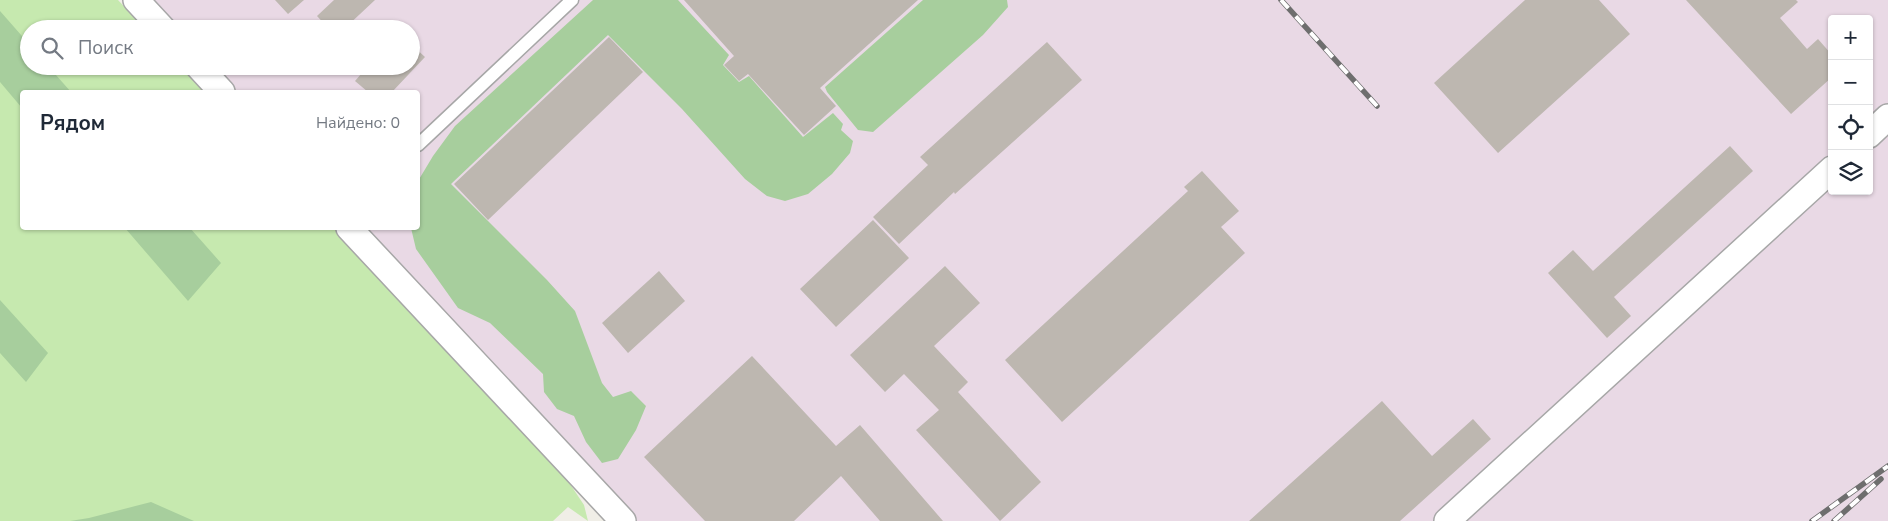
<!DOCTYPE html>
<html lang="ru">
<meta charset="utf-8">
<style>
:root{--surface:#fff;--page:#f2f2f3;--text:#1f2937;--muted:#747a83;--line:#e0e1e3}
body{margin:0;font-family:"Nunito Sans",sans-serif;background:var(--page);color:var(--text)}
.controls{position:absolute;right:15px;top:15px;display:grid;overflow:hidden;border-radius:5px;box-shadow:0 1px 4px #0004}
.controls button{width:45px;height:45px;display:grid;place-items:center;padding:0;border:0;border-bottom:1px solid var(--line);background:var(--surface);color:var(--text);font:25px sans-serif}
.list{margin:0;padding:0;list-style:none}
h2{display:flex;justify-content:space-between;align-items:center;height:65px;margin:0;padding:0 20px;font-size:21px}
h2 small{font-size:16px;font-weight:400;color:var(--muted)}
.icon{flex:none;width:28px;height:28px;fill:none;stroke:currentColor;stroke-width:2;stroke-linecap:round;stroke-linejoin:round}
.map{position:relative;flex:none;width:1888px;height:521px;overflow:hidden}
.search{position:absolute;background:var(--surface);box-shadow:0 1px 4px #0004;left:20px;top:20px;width:400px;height:55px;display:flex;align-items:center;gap:12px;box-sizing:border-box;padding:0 18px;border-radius:28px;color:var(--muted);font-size:19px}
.panel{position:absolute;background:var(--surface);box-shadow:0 1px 4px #0004;left:20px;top:90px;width:400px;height:140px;border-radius:5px}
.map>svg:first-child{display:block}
.industrial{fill:#e9d9e5;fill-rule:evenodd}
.grass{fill:#c6e9af}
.forest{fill:#a7ce9d}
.building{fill:#bdb7b0}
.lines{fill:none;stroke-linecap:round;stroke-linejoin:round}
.service-casing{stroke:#a7a7a7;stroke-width:15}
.minor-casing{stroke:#a7a7a7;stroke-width:28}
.service{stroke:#fff;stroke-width:12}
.minor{stroke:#fff;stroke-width:25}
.rail-casing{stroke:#6e6e6e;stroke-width:5.5}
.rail{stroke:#fff;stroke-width:4;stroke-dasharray:11;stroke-linecap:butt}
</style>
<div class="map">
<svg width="1888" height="521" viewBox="0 0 1888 521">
<rect width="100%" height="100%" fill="#f0eee7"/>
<path class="industrial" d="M126 0H1888V521H613L338 228H418V92H212L188 66H411V29H153ZM1832 19H1869V191H1832Z"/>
<path class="grass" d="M0 0H118L145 29H29V66H181L206 92H22V228H335L409 306 564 475 584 505 588 521 568 507 553 521H0Z"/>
<path class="forest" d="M593 0H678L729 55 723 65 739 82 749 76 803 137 833 113 843 124 841 130 853 141 850 153 832 174 808 194 785 201 767 196 745 179 682 109 608 35 451 184 547 280 575 311 602 383 613 397 631 391 646 406 636 430 618 459 602 463 586 442 574 416 557 409 544 392 543 374 490 323 458 308 416 249 411 228H418V181L433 156 455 126Z
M923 0H1007L1008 7 983 35 873 132 858 130 827 92 825 87Z
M0 11 29 44V66H48L71 92H22V108L0 82Z
M125 228H190L221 263 188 301Z
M0 300 48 353 26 382 0 353Z
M151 502 194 521H70L89 518Z"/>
<path class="building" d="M275 0H304L288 14Z
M334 0H375L344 29H329L317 16Z
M684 0H918L820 88 836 106 804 135 748 74 739 81 724 65 734 56Z
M1525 0H1599L1630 34 1498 153 1434 83Z
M1686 0H1796L1798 2 1780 18 1807 49 1818 39 1832 55V77L1791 114Z
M609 37 643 72 488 220 454 184Z
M1047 42 1082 80 955 194 954 192 899 244 873 217 928 165 920 157Z
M411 44 425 57 392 92H368L355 81 368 66H411Z
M1730 146 1753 171 1614 297 1631 316 1607 338 1548 273 1573 250 1593 271Z
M1202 171 1239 211 1221 227 1245 253 1062 422 1005 360 1188 191 1184 187Z
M873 220 909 258 836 327 800 289Z
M945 266 980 303 934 346 968 382 958 392 1041 482 1000 521 916 430 939 410 904 374 885 392 850 355Z
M659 271 685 301 628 353 602 323Z
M752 356 836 446 860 425 943 521H880L841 476 794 521H705L644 457Z
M1382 401 1432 456 1473 419 1491 439 1400 521H1249Z"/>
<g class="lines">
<defs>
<path id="service" d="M418 145 572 0"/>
<path id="minor" d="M136 0 163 29
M198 66 222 92
M1869 135 1888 117
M349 228 623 521
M1447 521 1832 169"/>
</defs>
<use href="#service" class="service-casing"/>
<use href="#minor" class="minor-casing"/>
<use href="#service" class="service"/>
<use href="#minor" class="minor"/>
<defs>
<path id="rail" d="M1281 0 1377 106
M1812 521 1888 466
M1834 521 1881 479"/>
</defs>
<use href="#rail" class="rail-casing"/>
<use href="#rail" class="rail"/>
</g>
</svg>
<div class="controls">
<button>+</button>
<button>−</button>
<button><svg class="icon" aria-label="locate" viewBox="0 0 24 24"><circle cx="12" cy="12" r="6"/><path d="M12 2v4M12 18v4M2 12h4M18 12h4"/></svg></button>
<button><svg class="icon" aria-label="layers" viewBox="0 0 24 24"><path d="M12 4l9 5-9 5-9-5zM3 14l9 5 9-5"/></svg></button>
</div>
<div class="search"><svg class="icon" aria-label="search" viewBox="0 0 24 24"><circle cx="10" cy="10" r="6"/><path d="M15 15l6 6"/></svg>Поиск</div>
<section class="panel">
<h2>Рядом<small>Найдено: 0</small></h2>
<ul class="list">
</ul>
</section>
</div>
